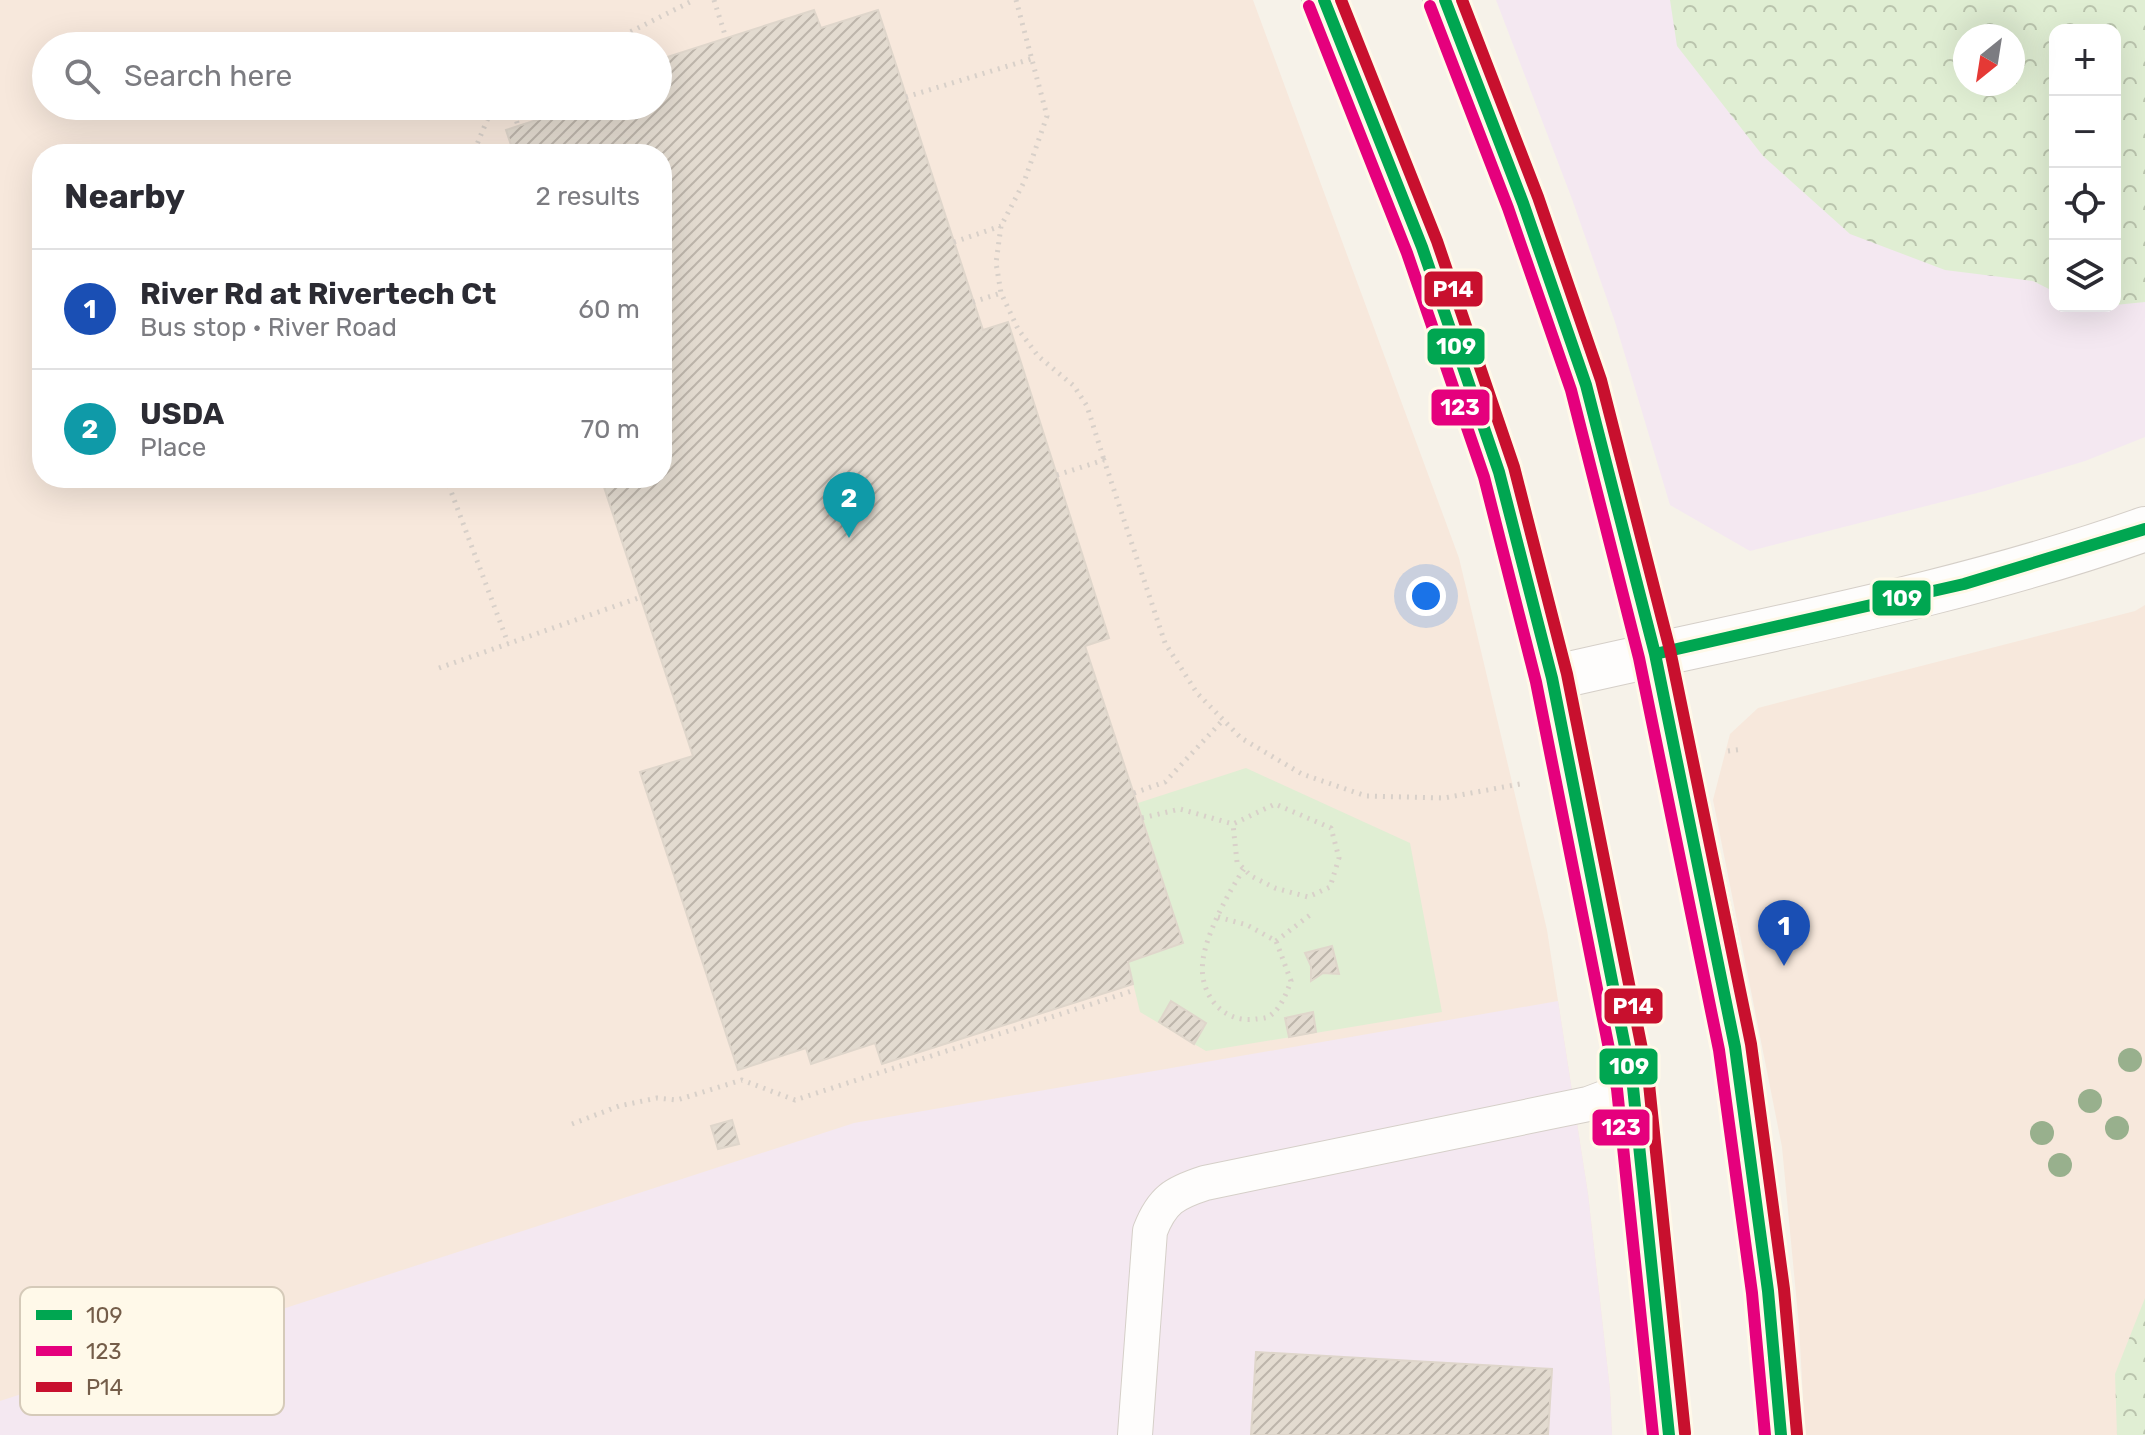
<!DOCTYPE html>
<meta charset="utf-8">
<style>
:root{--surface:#fff;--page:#f7f7f7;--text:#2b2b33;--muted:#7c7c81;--line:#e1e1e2;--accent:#2563eb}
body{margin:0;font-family:Rubik,sans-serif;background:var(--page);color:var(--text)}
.controls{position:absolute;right:24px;top:24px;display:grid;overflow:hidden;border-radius:16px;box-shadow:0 8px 32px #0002}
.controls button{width:72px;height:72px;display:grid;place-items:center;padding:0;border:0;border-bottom:2px solid var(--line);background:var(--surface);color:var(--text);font:40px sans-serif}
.compass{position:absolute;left:1953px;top:24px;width:72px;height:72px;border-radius:50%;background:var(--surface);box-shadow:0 8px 32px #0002;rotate:210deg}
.you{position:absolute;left:1426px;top:596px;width:28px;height:28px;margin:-20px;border:6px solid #fff;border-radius:50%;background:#1a73e8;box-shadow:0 0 0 12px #1a73e833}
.badge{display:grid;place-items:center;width:52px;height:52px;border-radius:50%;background:var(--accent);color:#fff;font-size:26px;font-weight:700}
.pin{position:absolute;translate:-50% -66px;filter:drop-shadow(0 2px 4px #0008)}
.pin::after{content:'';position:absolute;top:42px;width:28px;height:24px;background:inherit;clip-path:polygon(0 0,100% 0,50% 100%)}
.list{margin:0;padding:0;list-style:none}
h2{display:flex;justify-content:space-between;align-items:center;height:104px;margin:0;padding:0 32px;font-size:34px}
h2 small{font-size:26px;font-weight:400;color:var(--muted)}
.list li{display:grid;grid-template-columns:52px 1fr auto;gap:24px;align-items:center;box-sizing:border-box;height:120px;padding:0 32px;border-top:2px solid var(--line)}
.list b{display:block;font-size:30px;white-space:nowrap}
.list p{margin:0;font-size:26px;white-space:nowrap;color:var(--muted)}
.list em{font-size:26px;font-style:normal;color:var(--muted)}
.icon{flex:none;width:44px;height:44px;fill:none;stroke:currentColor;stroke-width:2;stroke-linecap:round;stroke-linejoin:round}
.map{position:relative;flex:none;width:2145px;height:1435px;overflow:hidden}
.search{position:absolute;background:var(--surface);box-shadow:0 8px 32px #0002;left:32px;top:32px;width:640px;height:88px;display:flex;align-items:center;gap:20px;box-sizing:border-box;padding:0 28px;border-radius:44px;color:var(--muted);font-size:30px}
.panel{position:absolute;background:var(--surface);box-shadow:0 8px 32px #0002;left:32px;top:144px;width:640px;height:344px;border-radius:32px}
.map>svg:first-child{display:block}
.commercial{fill:#f7e8dc;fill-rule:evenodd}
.education{fill:#f4e8f1;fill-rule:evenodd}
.green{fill:#e0eed3}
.forest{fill:url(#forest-crowns);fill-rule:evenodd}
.building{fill:url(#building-hatch);stroke:#dfd6cb;stroke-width:2}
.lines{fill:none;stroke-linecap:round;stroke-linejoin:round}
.service-casing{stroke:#d5cfc8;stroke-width:36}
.minor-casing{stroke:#d5cfc8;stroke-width:46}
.tertiary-casing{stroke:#d5cfc8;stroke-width:46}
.path{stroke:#d8d0c9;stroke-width:5;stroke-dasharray:2 6;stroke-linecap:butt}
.service{stroke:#fefdfc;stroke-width:34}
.minor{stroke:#fefdfc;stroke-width:44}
.tertiary{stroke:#fefdfc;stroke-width:44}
.bus-1-casing{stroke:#fff9e9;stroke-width:18}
.bus-2-casing{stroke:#fff9e9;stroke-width:18}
.bus-3-casing{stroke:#fff9e9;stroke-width:18}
.bus-1{stroke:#00a651;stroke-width:12}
.bus-2{stroke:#e5007d;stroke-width:12}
.bus-3{stroke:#c8102e;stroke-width:12}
.tree{fill:#98b08d}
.key{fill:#fff9e9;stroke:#d5cab9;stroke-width:2}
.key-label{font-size:22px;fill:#745d49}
.line-badge{stroke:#fff9e9;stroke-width:3}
.badge-label{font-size:22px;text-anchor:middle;font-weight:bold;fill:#fff}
</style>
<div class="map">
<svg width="2145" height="1435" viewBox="0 0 2145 1435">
<defs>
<pattern id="forest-crowns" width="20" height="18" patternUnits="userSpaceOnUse" patternTransform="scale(2)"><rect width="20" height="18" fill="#e0eed3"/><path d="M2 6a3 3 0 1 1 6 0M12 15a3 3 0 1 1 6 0" fill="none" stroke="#bac4ad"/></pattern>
<pattern id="building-hatch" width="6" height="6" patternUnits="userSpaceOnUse" patternTransform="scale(2)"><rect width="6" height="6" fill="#e3dbd0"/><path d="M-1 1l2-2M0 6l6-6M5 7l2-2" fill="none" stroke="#bdb5ab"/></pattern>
</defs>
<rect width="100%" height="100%" fill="#f6f2e9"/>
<path class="commercial" d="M0 0H1253L1459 558 1547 930 1588 1194 1610 1390 1612 1435H0ZM46 46H658V106H46ZM42 154H662V478H42Z
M2145 605V1435H1805L1799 1326 1782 1147 1713 800 1730 734 1758 708 2135 611Z"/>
<path class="education" d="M1496 0H2145V437L2085 461 1985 491 1750 551 1670 505 1615 322 1572 199ZM2055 30H2115V306H2055ZM1965 36H2013V84H1965Z
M1558 1001 1588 1194 1610 1390 1612 1435H0V1401L854 1123Z"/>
<path class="green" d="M1246 768 1410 843 1442 1012 1206 1051 1140 1012 1128 962 1183 943 1138 803Z"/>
<path class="forest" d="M1670 0H2145V302L2115 305V30H2055V292L2033 281 1945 270 1850 234 1763 156 1677 46ZM1965 36H2013V84H1965Z
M2145 1298V1435H2117L2115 1374Z"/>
<path class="building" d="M814 10 821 28 878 10 983 330 1008 322 1109 638 1085 646 1183 943 1128 962 1133 984 882 1064 875 1043 811 1064 806 1048 738 1070 640 772 693 756 601 478H662V154H514L506 130 567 110 566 106H658V60Z
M1332 946 1339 974 1323 973 1311 981V966L1305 953Z
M1171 1001 1206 1023 1194 1044 1159 1022Z
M1313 1012 1316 1032 1289 1037 1285 1018Z
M732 1120 739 1144 718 1149 711 1126Z
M1256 1352 1552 1369 1548 1435H1251Z"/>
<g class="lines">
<defs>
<path id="service" d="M1135 1435 1150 1231C1162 1200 1174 1193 1205 1183L1588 1104 1633 1087"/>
<path id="minor" d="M1552 678C1750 632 1953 597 2145 529"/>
<path id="tertiary" d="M1324 0 1422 247 1499 472 1552 678 1633 1087 1669 1435
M1445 0 1523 203 1586 385 1655 654 1715 939 1735 1047 1768 1291 1781 1435"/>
</defs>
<use href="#service" class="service-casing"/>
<use href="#minor" class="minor-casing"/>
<use href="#tertiary" class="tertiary-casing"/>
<path class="path" d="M714 0 726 38
M1016 0 1047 116 1024 182 1001 226 996 263 1001 293 1018 329 1038 356 1074 386 1087 406 1104 460
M602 46 694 0
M906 97 1031 59
M512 106 518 126
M467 154 475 149 493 106
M954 242 1001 226
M973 302 1001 293
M1057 475 1104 460 1165 643 1197 693 1241 738 1302 774 1366 796 1444 798 1520 784
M446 478 508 643
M439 668 641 597
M1728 751 1743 749
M1134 793 1165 782 1223 720
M1142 818 1180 809 1233 824 1275 804 1331 828 1339 858 1330 887 1308 897 1275 888 1251 876 1237 862 1233 824
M1218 917 1247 925 1276 941 1291 981C1286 994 1281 1009 1268 1017 1266 1018 1258 1019 1256 1019 1222 1024 1198 993 1203 960 1206 934 1229 891 1244 869
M1276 941 1310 915
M572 1124 619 1106 657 1098 677 1100 742 1080 795 1100 1135 990"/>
<use href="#service" class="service"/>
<use href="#minor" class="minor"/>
<use href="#tertiary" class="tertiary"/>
<defs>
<path id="bus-1" d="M1324 0 1422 247 1499 472 1552 678 1633 1087 1669 1435
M1445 0 1523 203 1586 385 1655 654 1735 1047 1768 1291 1781 1435
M1655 654 1964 584 2145 529"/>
<path id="bus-2" d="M1309 6 1407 253 1484 477 1536 682 1617 1089 1653 1435
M1430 6 1508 208 1571 390 1639 658 1719 1050 1752 1293 1765 1435"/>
<path id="bus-3" d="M1341 0 1437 241 1514 467 1567 674 1649 1084 1685 1433
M1462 0 1538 197 1601 380 1670 650 1751 1044 1784 1289 1797 1434"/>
</defs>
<use href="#bus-1" class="bus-1-casing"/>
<use href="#bus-2" class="bus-2-casing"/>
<use href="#bus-3" class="bus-3-casing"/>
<use href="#bus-1" class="bus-1"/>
<use href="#bus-2" class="bus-2"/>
<use href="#bus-3" class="bus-3"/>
</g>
<g class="tree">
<circle cx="2130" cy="1060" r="12"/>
<circle cx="2090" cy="1101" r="12"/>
<circle cx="2117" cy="1128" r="12"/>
<circle cx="2042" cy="1133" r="12"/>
<circle cx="2060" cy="1165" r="12"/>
</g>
<rect x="20" y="1287" width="264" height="128" rx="12" class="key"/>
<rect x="36" y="1310" width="36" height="10" fill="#00a651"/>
<rect x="36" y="1346" width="36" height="10" fill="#e5007d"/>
<rect x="36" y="1382" width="36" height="10" fill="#c8102e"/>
<g class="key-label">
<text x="86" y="1323">109</text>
<text x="86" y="1359">123</text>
<text x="86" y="1395">P14</text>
</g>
<g class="line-badge">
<rect x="1423" y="270" width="61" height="38" rx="8" fill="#c8102e"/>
<rect x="1426" y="327" width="60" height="39" rx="8" fill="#00a651"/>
<rect x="1430" y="388" width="61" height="39" rx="8" fill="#e5007d"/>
<rect x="1871" y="579" width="61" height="38" rx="8" fill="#00a651"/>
<rect x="1603" y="987" width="61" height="38" rx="8" fill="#c8102e"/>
<rect x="1598" y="1047" width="61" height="39" rx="8" fill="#00a651"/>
<rect x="1591" y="1108" width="60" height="39" rx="8" fill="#e5007d"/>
</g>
<g class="badge-label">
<text x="1453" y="297">P14</text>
<text x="1456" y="354">109</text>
<text x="1460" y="415">123</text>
<text x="1902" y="606">109</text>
<text x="1633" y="1014">P14</text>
<text x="1629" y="1074">109</text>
<text x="1621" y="1135">123</text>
</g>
</svg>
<div class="controls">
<button>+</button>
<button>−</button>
<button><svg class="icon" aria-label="locate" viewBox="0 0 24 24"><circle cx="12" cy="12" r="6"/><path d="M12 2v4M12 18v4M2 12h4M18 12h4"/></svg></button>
<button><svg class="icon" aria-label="layers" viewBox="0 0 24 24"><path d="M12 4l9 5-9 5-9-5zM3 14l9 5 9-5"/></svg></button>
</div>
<svg class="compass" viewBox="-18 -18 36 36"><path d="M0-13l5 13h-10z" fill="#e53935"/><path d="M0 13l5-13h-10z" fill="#7c7c81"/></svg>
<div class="you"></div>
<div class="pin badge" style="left:1784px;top:966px;background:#1a4fb4">1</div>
<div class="pin badge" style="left:849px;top:538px;background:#0f9aa8">2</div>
<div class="search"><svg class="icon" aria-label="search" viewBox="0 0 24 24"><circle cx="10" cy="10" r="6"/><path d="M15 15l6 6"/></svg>Search here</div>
<section class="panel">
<h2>Nearby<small>2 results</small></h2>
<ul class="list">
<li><span class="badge" style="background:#1a4fb4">1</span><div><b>River Rd at Rivertech Ct</b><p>Bus stop · River Road</p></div><em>60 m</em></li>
<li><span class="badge" style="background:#0f9aa8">2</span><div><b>USDA</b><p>Place</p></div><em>70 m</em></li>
</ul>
</section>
</div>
